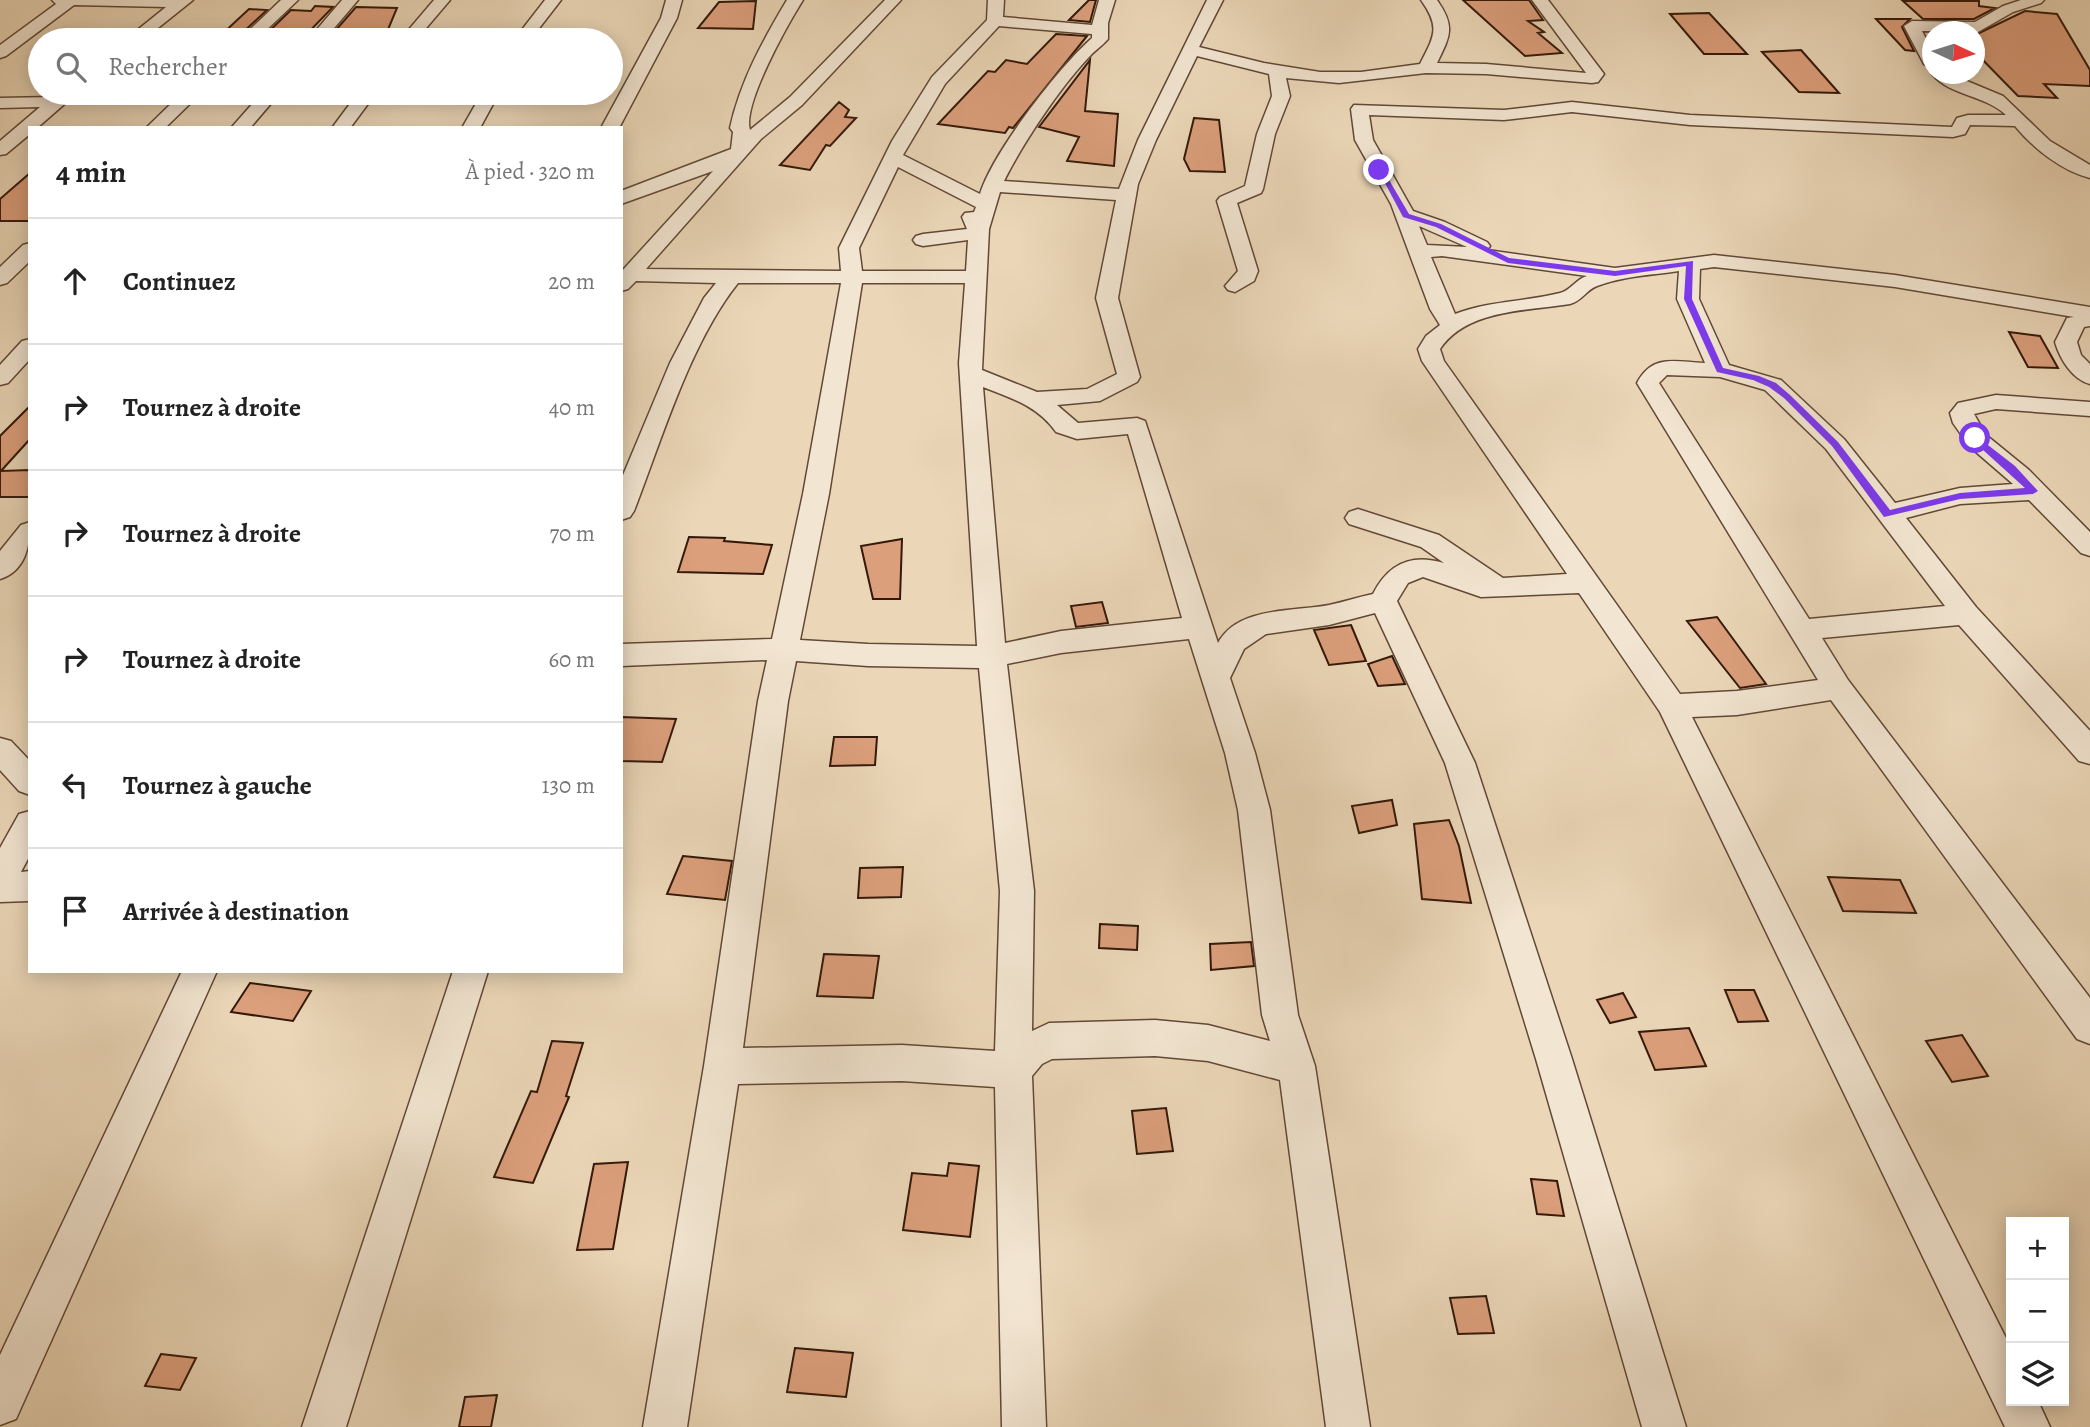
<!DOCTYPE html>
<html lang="fr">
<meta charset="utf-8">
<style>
:root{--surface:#fff;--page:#f2f2f2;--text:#222;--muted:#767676;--line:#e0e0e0}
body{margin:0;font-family:Alegreya,serif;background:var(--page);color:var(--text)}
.controls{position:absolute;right:21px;bottom:21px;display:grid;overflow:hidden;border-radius:0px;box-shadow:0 4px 18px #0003}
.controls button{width:63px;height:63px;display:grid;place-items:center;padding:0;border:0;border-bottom:2px solid var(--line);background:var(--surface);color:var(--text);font:35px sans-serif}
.compass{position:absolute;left:1922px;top:21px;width:63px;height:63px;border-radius:50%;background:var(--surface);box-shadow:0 4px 18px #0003;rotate:94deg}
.stop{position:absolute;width:21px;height:21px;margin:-16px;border:5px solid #7c3aed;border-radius:50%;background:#fff}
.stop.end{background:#7c3aed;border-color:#fff;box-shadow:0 2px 7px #0008}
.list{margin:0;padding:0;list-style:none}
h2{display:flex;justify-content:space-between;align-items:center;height:91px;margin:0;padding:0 28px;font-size:30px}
h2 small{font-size:23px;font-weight:400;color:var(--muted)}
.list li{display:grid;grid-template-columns:46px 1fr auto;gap:21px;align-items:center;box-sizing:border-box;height:126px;padding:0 28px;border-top:2px solid var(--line)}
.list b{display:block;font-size:26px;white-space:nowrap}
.list em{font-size:23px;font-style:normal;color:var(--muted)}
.icon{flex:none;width:38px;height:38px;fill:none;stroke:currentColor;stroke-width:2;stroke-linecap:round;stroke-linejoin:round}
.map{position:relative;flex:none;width:2090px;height:1427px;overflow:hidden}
.search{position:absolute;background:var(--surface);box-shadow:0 4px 18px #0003;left:28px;top:28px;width:595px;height:77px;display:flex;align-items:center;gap:18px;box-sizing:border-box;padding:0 24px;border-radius:38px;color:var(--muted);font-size:26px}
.panel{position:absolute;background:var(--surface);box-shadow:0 4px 18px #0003;left:28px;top:126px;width:595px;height:847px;border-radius:0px}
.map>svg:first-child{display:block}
.building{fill:#dc9f7c;stroke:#34190a;stroke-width:2}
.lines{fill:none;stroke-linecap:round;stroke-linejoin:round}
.minor-casing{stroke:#624836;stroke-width:3}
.minor{fill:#f2e5d1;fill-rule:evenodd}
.route{fill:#7c3aed}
</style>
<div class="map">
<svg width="2090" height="1427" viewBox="0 0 2090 1427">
<rect width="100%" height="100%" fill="#ebd7b8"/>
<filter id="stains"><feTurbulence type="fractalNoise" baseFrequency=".00286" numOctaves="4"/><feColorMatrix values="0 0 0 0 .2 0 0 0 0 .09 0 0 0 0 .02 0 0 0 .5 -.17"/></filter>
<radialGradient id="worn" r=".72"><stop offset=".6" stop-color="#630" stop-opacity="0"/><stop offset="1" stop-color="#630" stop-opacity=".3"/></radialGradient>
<path class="building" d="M1089 0H1096L1090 22 1069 20Z
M1463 0H1529L1543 20 1528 21 1544 32 1538 33 1562 53 1525 56Z
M756 1 753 29 698 28 719 2Z
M1903 1H1979V6L1995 8 1974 19H1923Z
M315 6 333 7 303 38 263 37 291 10 311 11Z
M356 7 397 8 387 32 335 31Z
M249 9 267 10 239 36H220Z
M2025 11 2057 14 2090 70V86L2044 84 2057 98 2018 96 1975 52V35Z
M1709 13 1747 54H1704L1670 14Z
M1876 19H1910L1902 27 1914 51 1905 50Z
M1056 34 1087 36 1013 128 1009 127 1005 133 938 124 988 71 995 72 1006 60 1027 64Z
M1801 50 1839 93 1799 92 1762 52Z
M1090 60 1085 111 1118 114 1114 166 1067 161 1079 137 1039 127Z
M839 102 849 110 845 117 856 118 830 146 826 145 810 170 780 165Z
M1194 118 1219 120 1225 172 1190 171 1184 159Z
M30 173V221H0V199Z
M2009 332 2040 336 2058 368 2028 367Z
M30 406V439L1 471 30 470V497H0V436Z
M689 537 725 538 724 541 772 545 763 574 678 572Z
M902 539 900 599H873L861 546Z
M1102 602 1108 623 1076 627 1071 606Z
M1717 617 1766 684 1740 688 1687 621Z
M1351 625 1366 661 1329 665 1314 630Z
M1392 656 1405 684 1378 686 1368 664Z
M621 717 676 719 662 762 621 761Z
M834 737H877L875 765 830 766Z
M1392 800 1397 825 1359 833 1352 806Z
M1449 820 1459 846 1471 903 1422 899 1414 824Z
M683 856 732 861 725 900 667 894Z
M903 867 901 897 858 898 860 868Z
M1828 877 1900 880 1916 913 1843 911Z
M1100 924 1138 926 1137 950 1099 948Z
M1251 942 1254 966 1211 970 1210 944Z
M824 954 879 956 873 998 817 996Z
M250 983 311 991 293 1021 231 1012Z
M1725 990H1754L1768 1021 1738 1022Z
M1623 993 1636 1017 1610 1023 1597 1000Z
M1689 1028 1706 1066 1655 1070 1639 1032Z
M1962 1035 1988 1076 1952 1082 1926 1041Z
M552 1041 583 1043 566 1096 569 1097 533 1183 494 1177 531 1091 537 1092Z
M1166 1108 1173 1151 1137 1154 1132 1111Z
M628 1162 613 1249 577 1250 594 1164Z
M949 1163 979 1166 970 1237 903 1230 912 1173 947 1176Z
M1531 1179 1557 1181 1564 1216 1537 1214Z
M1486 1296 1494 1333 1458 1334 1450 1298Z
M795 1348 853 1353 846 1397 787 1392Z
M161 1354 196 1358 180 1390 145 1386Z
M497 1395 491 1427H459L465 1397Z"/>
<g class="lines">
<defs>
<path id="minor" d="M52 0H193L143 40H125L166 7 74 5 6 56 0 58V45L56 4Z
M281 0H298L256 40H239Z
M342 0H358L324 40H308Z
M434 0H450L416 40H400Z
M545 0H561L530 40H514Z
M666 0H682L677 18 619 128H601L661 18Z
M787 0H803C788 24 742 105 750 130L790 97 885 0H901L802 105 761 139 646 269 841 271 839 248 892 141 932 77 987 20 988 0H1004L1003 17 1092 25 1099 0H1115L1108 23V39C1102 46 1094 51 1088 58 1059 89 1023 143 1004 181L1119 189 1138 140 1207 0H1223L1199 47 1264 63 1320 72H1361L1420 64C1434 36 1441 28 1421 0H1437C1456 27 1450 36 1437 63L1486 64 1586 73 1532 0H1548L1604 74 1598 82 1592 83 1486 74 1426 73 1339 83 1286 78 1290 96 1275 134 1263 189 1261 193 1237 203 1258 271 1254 281 1235 292 1228 290 1225 286 1238 271 1217 201 1220 197 1245 186 1257 134 1272 96 1269 74 1197 56 1156 140 1138 184 1118 298 1140 377 1137 382 1100 401 1057 405 1078 423 1137 418 1145 421 1218 643C1238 606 1294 612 1329 605 1344 602 1358 597 1373 594 1388 564 1411 553 1444 563L1421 547 1349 524 1345 518 1349 512 1358 509 1439 535 1503 578 1567 574 1422 361 1418 349 1426 336 1440 325 1430 309 1391 204 1355 140 1351 109 1354 105 1504 110 1572 102 1690 115 1952 127 1957 118 1968 115H2006C1985 95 1950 96 1932 74H1950L2003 96 2050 141 2090 165V178C2062 171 2033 148 2015 126L1970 125 1965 134 1953 137 1690 125 1572 112 1504 120 1369 115 1373 140 1413 211 1445 222 1487 242 1490 246 1487 250 1615 268 1714 255 1895 275 2090 307V326L2084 327 2077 342 2081 355 2090 364V384C2072 379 2060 359 2055 342L2067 318 2074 317 1895 287 1714 267 1700 269 1699 299 1729 365 1781 380 1844 439 1895 503 1960 488 2013 484 1969 446 1953 423 1950 413 1958 403 1996 395 2090 402V416L1996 409 1974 414 1986 435 2029 470 2090 532V556L2081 553 2029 500 1960 504 1906 518 1976 607 2090 731V764L2079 761 1959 625 1822 638 1848 680 2090 998V1044L2077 1039 1831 700 1737 715 1692 717 2011 1348V1401H2038L2050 1427H2005L1660 712 1579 593 1481 597 1423 577 1408 583 1397 601 1475 763 1572 1059 1686 1427H1642L1536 1059 1445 763 1375 613 1329 625 1266 634 1244 649 1230 678 1255 753 1270 810 1298 1015 1315 1066 1370 1427H1326L1280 1080 1208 1061 1155 1056 1052 1059 1042 1064 1032 1076 1046 1427H1002L995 1087 902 1081 738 1084 687 1427H643L704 1066 758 701 767 660 621 666V644L772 639 803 494 841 283H738C690 343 662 439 634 511L630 517 621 520V480L670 363 704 298 716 283 636 281 628 289 621 291V272L713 171 621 204V191L731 149 733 132 730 128C740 82 763 40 787 0ZM999 26 1092 34V38C1059 67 993 152 980 194L903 155 945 84ZM898 167 976 207 974 212 965 213 962 217 967 229 923 234 916 236 913 240 916 244 923 246 968 240 966 271H862L859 248ZM1000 192 1116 200 1096 298 1117 374 1087 389 1037 392 982 370 989 229ZM1419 226 1467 247 1427 245ZM1442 256 1587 276C1576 279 1570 291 1560 293 1524 302 1489 301 1455 314L1431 257ZM1679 271 1677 299 1705 363C1676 362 1653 353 1637 383L1818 680 1737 691 1680 694 1444 361 1440 349C1467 309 1527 311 1570 304 1582 301 1586 290 1597 286 1623 276 1652 275 1679 271ZM862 283H965L959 363 977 646 868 644 800 640 829 494ZM1667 375 1720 377 1765 390 1826 449 1945 606 1809 619 1659 383ZM983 387C1011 398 1038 406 1056 432L1077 439 1128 434 1182 618 1061 631 1005 643ZM1189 639 1225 753 1238 810 1262 1015 1270 1041 1208 1025 1155 1020 1049 1023 1032 1031 1034 891 1007 664 1061 653ZM796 661 868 666 979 668 1000 891 995 1051 902 1045 743 1048 788 701Z
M2021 0H2044L2041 3 2013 12 1978 32 1922 31 1932 50V69L1924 64 1904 26 1912 21 1975 22 2003 6Z
M58 93H77L37 128H30V134L6 154 0 155V141L40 107 0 108V98L53 97Z
M182 93H201L165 128H146Z
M262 93H280L250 128H231Z
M358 93H376L350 128H332Z
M482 93H499L480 128H462Z
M30 243V261L7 283 0 285V267L23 245Z
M30 339V359L8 383 0 385V365L22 341Z
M30 522C30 545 26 571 0 579V551L21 525Z
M0 738 11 741 30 761V795L19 791 0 770Z
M30 811V855L21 872 30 871V901L0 902V848L19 814Z
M182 971H217L16 1419 0 1425V1355Z
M453 971H488L346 1427H302Z"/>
</defs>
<use href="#minor" class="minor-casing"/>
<use href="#minor" class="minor"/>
</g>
<path class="route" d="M1377 168H1382L1409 214 1441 224 1509 258 1615 271 1693 261 1692 299 1723 368 1759 376 1776 383 1790 395 1838 442 1890 510 1960 493 2025 488 1972 440V436L1975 435 2015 466 2038 491 2033 494 1960 499 1884 517 1832 446 1784 398 1769 387 1753 380 1717 372 1684 299 1686 266 1615 276 1508 263 1436 227 1403 217Z"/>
<rect width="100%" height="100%" filter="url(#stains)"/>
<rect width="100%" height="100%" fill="url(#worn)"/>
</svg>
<div class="controls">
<button>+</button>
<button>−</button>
<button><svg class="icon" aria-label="layers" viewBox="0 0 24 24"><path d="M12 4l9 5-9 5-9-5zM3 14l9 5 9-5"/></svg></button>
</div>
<svg class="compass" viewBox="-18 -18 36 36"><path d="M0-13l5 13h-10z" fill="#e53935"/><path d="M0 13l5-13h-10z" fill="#767676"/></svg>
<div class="stop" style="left:1975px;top:438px"></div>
<div class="stop end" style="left:1379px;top:170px"></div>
<div class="search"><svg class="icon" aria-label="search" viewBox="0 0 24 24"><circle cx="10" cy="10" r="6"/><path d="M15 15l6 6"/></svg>Rechercher</div>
<section class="panel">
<h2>4 min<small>À pied · 320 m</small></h2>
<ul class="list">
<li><svg class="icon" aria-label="ahead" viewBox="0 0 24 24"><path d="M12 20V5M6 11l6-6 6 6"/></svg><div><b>Continuez</b></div><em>20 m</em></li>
<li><svg class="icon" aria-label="right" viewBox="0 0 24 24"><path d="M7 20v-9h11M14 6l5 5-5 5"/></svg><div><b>Tournez à droite</b></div><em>40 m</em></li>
<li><svg class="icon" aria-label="right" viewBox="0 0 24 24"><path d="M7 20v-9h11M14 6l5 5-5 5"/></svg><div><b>Tournez à droite</b></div><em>70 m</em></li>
<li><svg class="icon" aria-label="right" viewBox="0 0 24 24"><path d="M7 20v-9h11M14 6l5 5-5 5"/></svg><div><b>Tournez à droite</b></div><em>60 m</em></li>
<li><svg class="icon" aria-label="left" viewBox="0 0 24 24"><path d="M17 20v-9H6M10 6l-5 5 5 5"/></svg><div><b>Tournez à gauche</b></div><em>130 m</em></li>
<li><svg class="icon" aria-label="arrive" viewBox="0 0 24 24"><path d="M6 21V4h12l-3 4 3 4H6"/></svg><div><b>Arrivée à destination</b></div></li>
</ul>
</section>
</div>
